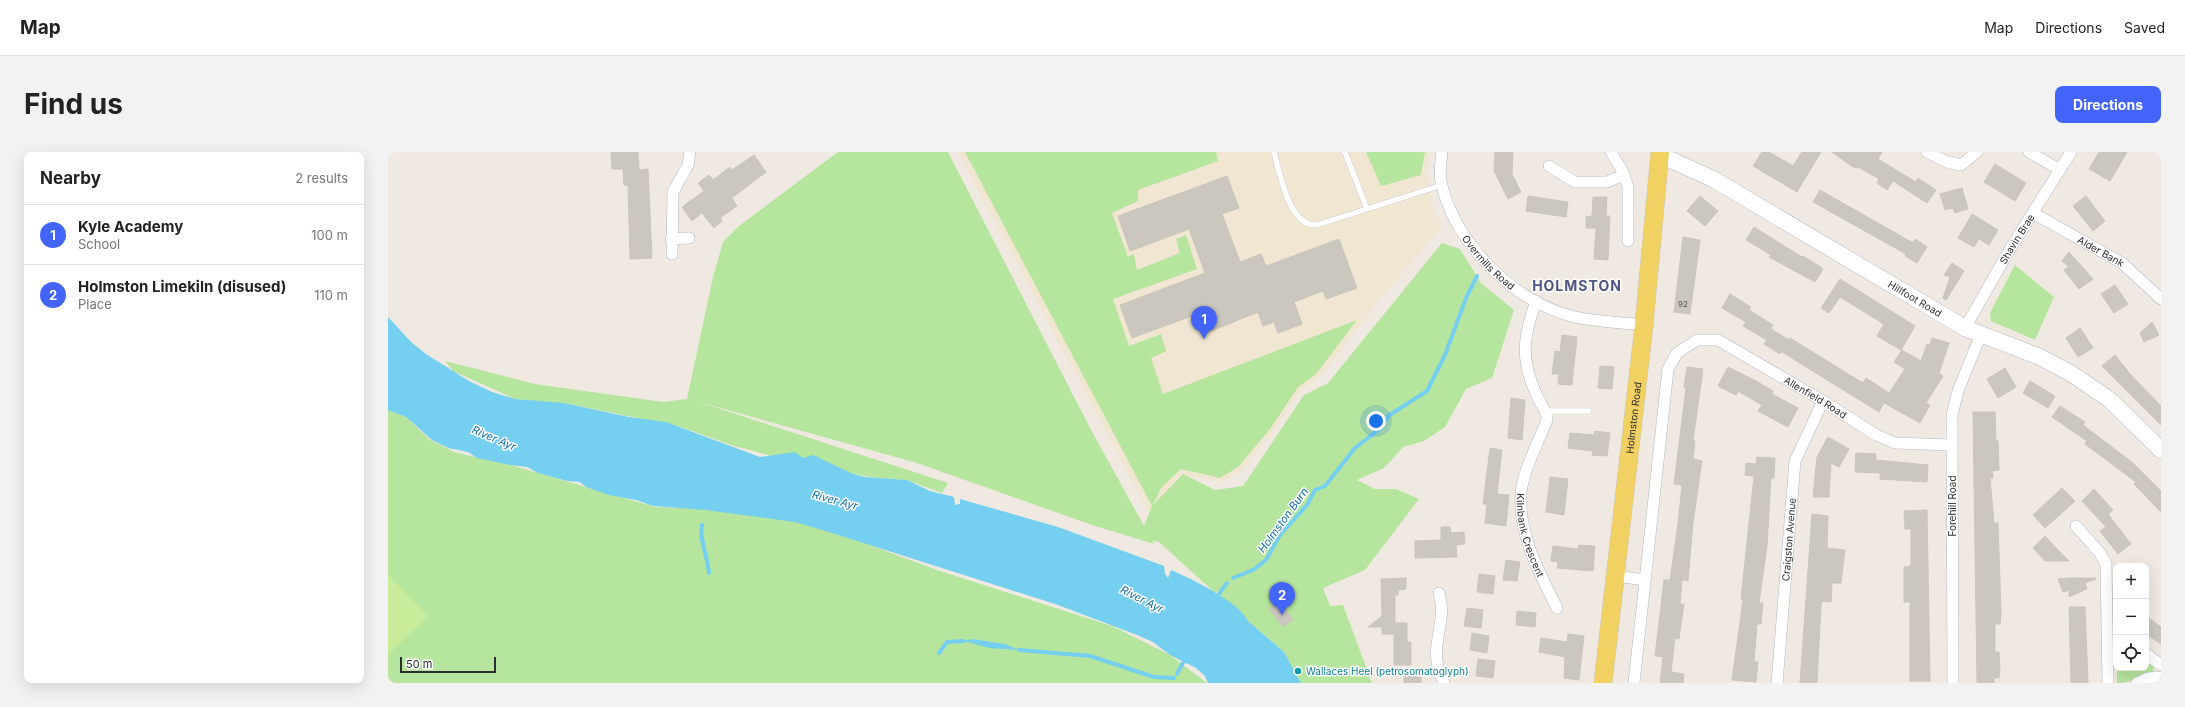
<!DOCTYPE html>
<meta charset="utf-8">
<style>
:root{--surface:#fff;--page:#f2f2f2;--text:#222;--muted:#767676;--line:#e0e0e0;--accent:#4264fb}
body{margin:0;font-family:Inter,sans-serif;background:var(--page);color:var(--text)}
.controls{position:absolute;right:12px;bottom:12px;display:grid;overflow:hidden;border-radius:8px;box-shadow:0 4px 16px #0002}
.controls button{width:36px;height:36px;display:grid;place-items:center;padding:0;border:0;border-bottom:1px solid var(--line);background:var(--surface);color:var(--text);font:20px sans-serif}
.scale{position:absolute;left:12px;bottom:10px;width:96px;box-sizing:border-box;padding-left:4px;border:2px solid #2e2e2e;border-top:0;font-size:11px;line-height:14px;white-space:nowrap;color:#2e2e2e;-webkit-text-stroke:3px #fff;paint-order:stroke}
.you{position:absolute;left:988px;top:269px;width:14px;height:14px;margin:-10px;border:3px solid #fff;border-radius:50%;background:#1a73e8;box-shadow:0 0 0 6px #1a73e833}
.badge{display:grid;place-items:center;width:26px;height:26px;border-radius:50%;background:var(--accent);color:#fff;font-size:13px;font-weight:700}
.pin{position:absolute;translate:-50% -33px;filter:drop-shadow(0 1px 2px #0008)}
.pin::after{content:'';position:absolute;top:21px;width:14px;height:12px;background:inherit;clip-path:polygon(0 0,100% 0,50% 100%)}
.list{margin:0;padding:0;list-style:none}
h2{display:flex;justify-content:space-between;align-items:center;height:52px;margin:0;padding:0 16px;font-size:17px}
h2 small{font-size:13px;font-weight:400;color:var(--muted)}
.list li{display:grid;grid-template-columns:26px 1fr auto;gap:12px;align-items:center;box-sizing:border-box;height:60px;padding:0 16px;border-top:1px solid var(--line)}
.list b{display:block;font-size:15px;white-space:nowrap}
.list p{margin:0;font-size:13px;white-space:nowrap;color:var(--muted)}
.list em{font-size:13px;font-style:normal;color:var(--muted)}
.icon{flex:none;width:22px;height:22px;fill:none;stroke:currentColor;stroke-width:2;stroke-linecap:round;stroke-linejoin:round}
.map{position:relative;flex:none;width:1773px;height:531px;overflow:hidden;border-radius:8px}
header{display:flex;align-items:center;gap:24px;box-sizing:border-box;height:56px;padding:0 20px;background:var(--surface);border-bottom:1px solid var(--line)}
header strong{font-size:19px}
nav{display:flex;gap:22px;margin-inline-start:auto;font-size:14px}
.intro{display:flex;align-items:center;justify-content:space-between;box-sizing:border-box;height:96px;padding:0 24px}
h1{margin:0;font-size:28px}
.button{padding:10px 18px;border-radius:8px;background:var(--accent);color:#fff;font-size:14px;font-weight:700}
main{display:flex;gap:24px;padding:0 24px}
aside{flex:1;background:var(--surface);border-radius:8px;box-shadow:0 4px 16px #0002}
.map>svg:first-child{display:block}
.education{fill:#f0e6d1}
.green{fill:#b6e59e}
.pitch{fill:#c9ec9a}
.water{fill:#75cff0}
.lines{fill:none;stroke-linecap:round;stroke-linejoin:round}
.stream{stroke:#75cff0;stroke-width:4}
.building{fill:#cbc7bf;stroke:#cbc5ba}
.lane-casing{stroke:#b4b7c1;stroke-width:6}
.street-casing{stroke:#b4b7c1;stroke-width:12}
.secondary-casing{stroke:#b4b7c1;stroke-width:17}
.primary-casing{stroke:#c9c9c9;stroke-width:19}
.lane{stroke:#fff;stroke-width:5.5}
.street{stroke:#fff;stroke-width:11}
.secondary{stroke:#fff;stroke-width:16}
.primary{stroke:#f2d163;stroke-width:18}
.culture-dot{fill:#0f9aa8;stroke:#fff;stroke-width:1.5}
.labels{text-anchor:middle;dominant-baseline:central;stroke-width:3;stroke-linejoin:round;paint-order:stroke}
.number-label{font-size:8px;fill:#555452}
.street-label{font-size:10px;fill:#2e2e2e;stroke:#fff}
.culture-label{font-size:10px;fill:#0d838f;stroke:#fff;text-anchor:start}
.water-label{font-size:11px;font-style:italic;fill:#0d6fa3;stroke:#fff}
.district-label{font-size:14px;font-weight:bold;letter-spacing:1px;fill:#4d5680;stroke:#fff}
</style>
<header>
<strong>Map</strong>
<nav><a>Map</a><a>Directions</a><a>Saved</a></nav>
</header>
<div class="intro"><h1>Find us</h1><a class="button">Directions</a></div>
<main>
<aside>
<h2>Nearby<small>2 results</small></h2>
<ul class="list">
<li><span class="badge">1</span><div><b>Kyle Academy</b><p>School</p></div><em>100 m</em></li>
<li><span class="badge">2</span><div><b>Holmston Limekiln (disused)</b><p>Place</p></div><em>110 m</em></li>
</ul>
</aside>
<div class="map">
<svg width="1773" height="531" viewBox="0 0 1773 531">
<rect width="100%" height="100%" fill="#efe9e1"/>
<path class="education" d="M570 0H1041L1039 20 1045 56 1054 75 986 154 938 219 912 239 886 279 854 319 833 330 795 322 778 339 763 365Z"/>
<path class="green" d="M450 0H560L702 276 756 374 764 354 577 0H831L828 1 830 9 750 38V49L724 61 740 105 746 102 749 118 792 101 788 87 798 83 809 117 725 147 741 194 773 182 778 199 763 206 775 242 969 168 928 222 910 235 882 277 850 315 832 326 793 317 773 336 765 353 795 322 827 338 855 334 916 243 940 231 1054 91 1072 97 1093 131 1126 158 1104 226 1078 237 1057 275 1036 289 1015 295 996 316 969 328 987 337H1008L1031 347 977 418 935 436 942 454 955 453 984 531H913L896 500 832 445 831 439 826 440 771 390 764 389 766 392 704 373 529 311 311 250 560 331 554 341 519 328 489 326 465 322 415 306 383 304 343 293 293 275 186 253 127 247 65 219 57 209 147 232 275 250 299 247 325 125 335 90 351 74Z
M978 0H1037L1033 23 993 34Z
M1627 113 1666 145 1647 188 1603 169 1602 161Z
M0 258 18 265 41 287 66 300 126 314 267 355 389 359 552 419 724 474 782 503 819 531H0Z
M1758 508 1766 514 1765 520C1748 522 1747 531 1729 531V516H1758Z"/>
<path class="pitch" d="M0 423 40 464 0 503Z"/>
<path class="water" d="M0 165 23 190 38 202 81 229 104 240 127 247 176 251 241 265 278 270 372 305 407 300 415 306 425 303 465 322 477 325 519 328 542 339 566 345 567 353 572 352V347L670 375 776 414 777 422 780 426 783 418C804 427 851 450 860 469L896 500 913 531H820L817 524 808 516 782 503 765 490 749 483 670 453 444 381 407 370 317 358 265 354 248 348 221 343 198 335 192 330 179 329 150 321 139 315 122 313 89 306 80 300 60 296 44 288 18 265 0 258Z
M584 487 617 492 631 498 601 496 576 489Z"/>
<g class="lines">
<path class="stream" d="M314 373C311 388 320 405 321 421
M845 426 865 418 878 408 892 383 919 353 927 338 937 334 967 296 994 275 1000 264 1039 239 1057 203 1078 146 1089 124
M827 447 839 431
M631 498 702 504 766 525 786 526
M551 501 559 490 576 489
M789 522 798 505"/>
</g>
<path class="building" d="M223 0H250L251 18 260 17 264 106 242 107 240 33H236L235 17H224Z
M1107 0H1125L1124 22 1133 40 1120 47 1106 19Z
M1374 0H1381L1405 14 1414 0H1433L1409 40 1365 14Z
M1444 0H1494L1490 7 1528 30 1530 26 1548 38 1539 51 1505 29 1499 38 1489 31 1491 27 1472 16 1465 15Z
M1711 0H1739L1722 29 1701 17Z
M366 3 378 20 344 46 349 54 332 66 334 69 326 76 314 61 304 69 294 55 316 39 310 31 321 23 325 28 342 15 344 18Z
M1607 12 1638 31 1627 49 1596 30Z
M839 24 851 56 834 62 852 110 873 102 878 114 951 87 969 136 938 147 935 139 906 150 914 172 890 181 886 170 875 174 870 160 816 182 809 162 744 186 732 153 817 121 801 77 742 99 730 64Z
M1574 36 1580 57 1567 61 1565 56 1557 58 1552 42Z
M1432 38 1525 91 1527 87 1539 95 1529 111 1517 104 1518 102 1425 50Z
M1140 44 1180 50 1178 65 1138 59Z
M1312 44 1330 59 1317 74 1299 59Z
M1698 44 1717 69 1705 79 1685 54Z
M1205 45H1219L1218 64H1222L1220 108 1206 107 1208 76H1198V65L1204 64Z
M1584 62 1610 78 1601 93 1591 87 1586 95 1570 86Z
M1366 75 1414 105 1415 104 1431 114 1435 117 1427 130 1381 105 1383 103 1358 88Z
M1295 85 1312 88 1302 162 1286 160Z
M1681 100 1705 127 1691 137 1676 118 1681 115 1674 109Z
M1564 111 1576 119 1558 148 1555 146 1562 125 1556 123Z
M1452 127 1527 174 1513 198 1489 184 1496 172 1452 145 1441 161 1433 156Z
M1727 133 1740 152 1726 161 1713 142Z
M1342 142 1363 155 1361 158 1385 173 1383 177 1401 188 1402 186 1475 231 1478 226 1501 241 1517 217 1506 210 1514 198 1533 209 1539 192 1542 193 1544 186 1561 191 1551 221 1555 224 1538 251 1542 253 1532 271 1496 251 1491 260 1394 200 1392 202 1376 192 1379 188 1355 174 1358 170 1334 156Z
M1764 170 1771 183 1756 190 1752 181Z
M1692 176 1705 196 1690 205 1678 186Z
M1174 183 1189 185 1184 233 1170 232 1171 222H1164L1167 199 1172 200Z
M1727 203 1742 222 1773 254V273L1714 214Z
M1212 214 1226 215 1224 237 1210 236Z
M1299 215 1315 217 1305 289H1307L1305 307 1314 309 1305 371 1300 429 1294 428 1292 452H1296L1291 487 1287 486 1283 520 1296 522 1295 531H1272L1275 505 1267 504 1276 428H1282L1290 372 1294 333 1286 332 1298 236 1296 235Z
M1340 215 1368 229 1385 239 1384 242 1410 256 1400 275 1370 259 1374 253 1350 239 1348 243 1330 234Z
M1617 216 1628 235 1610 246 1599 227Z
M1642 229 1667 244 1660 256 1635 241Z
M1123 246 1137 248 1134 288 1120 286Z
M1672 254 1697 270 1695 273 1745 311 1773 339V360L1746 332 1748 330 1697 292 1699 289 1664 265Z
M1585 260H1607L1608 289H1610L1611 318 1604 319 1605 326H1602L1606 371H1610L1613 461 1612 472H1607V500H1611L1612 519 1611 526H1606V531H1589Z
M1207 279 1222 281 1219 304 1204 303 1205 299 1180 296 1182 281 1206 283Z
M1440 285 1461 297 1451 315 1443 311 1441 345H1425L1429 305Z
M1102 296 1114 298 1109 342 1121 343 1118 374 1097 371 1099 352H1095Z
M1468 301 1488 302V308L1540 313 1539 330 1492 327V321L1467 320Z
M1369 305 1387 306 1386 326H1383L1379 394 1371 451H1375L1373 472H1369L1366 510H1370L1368 530 1344 528 1355 448 1353 447 1366 324 1357 323 1358 311 1368 312Z
M1162 325 1180 327 1176 363 1158 360Z
M1674 336 1687 349 1657 376 1645 363Z
M1706 337 1725 358 1720 362 1743 392 1730 402 1712 379 1718 375 1694 349Z
M1539 358 1542 529H1522V450H1516V415L1523 414V377H1517L1516 359Z
M1424 362 1440 364 1439 396 1457 398 1453 431H1444L1443 450 1434 449 1433 454 1429 531H1412Z
M1053 375H1062L1063 381 1076 380 1077 392 1068 393 1069 405 1027 406V389L1053 388Z
M1657 384 1667 395 1681 409H1657L1645 396Z
M1191 393 1207 394 1205 419 1169 416 1170 410 1163 409 1165 394 1190 397Z
M1118 408 1132 410 1129 429 1115 428Z
M1091 422 1107 424 1105 442 1089 440Z
M1018 426V437L1010 438V443H1007V471H1019V490H1023V513H1006V482H994V475H980L994 464 993 427Z
M1682 426H1708V427L1697 431 1699 437 1681 445V438L1675 440 1670 427Z
M890 449 905 467 895 475 881 457Z
M1681 455H1697L1700 531H1683Z
M1079 456 1095 458 1093 476 1076 474Z
M1129 459 1148 461 1147 475 1128 473Z
M1758 464 1773 475V492L1758 482Z
M1084 481 1101 484 1099 501 1082 498Z
M1180 482 1196 484 1191 528 1176 526 1177 505 1151 500 1153 486 1179 490Z
M1090 507 1107 509 1105 526 1088 524Z
M1016 521H1033V531H1016Z"/>
<g class="lines">
<defs>
<path id="lane" d="M886 0C892 22 901 75 929 73L1054 33
M957 0 979 57
M1157 259H1201"/>
<g id="street">
<path id="s1" d="M1054 0C1053 9 1051 21 1053 30 1067 91 1124 148 1183 164 1206 170 1232 170 1256 173"/>
<path d="M1223 0 1235 20 1240 35V89"/>
<path d="M1539 0 1559 10 1573 13 1589 0"/>
<path d="M1641 0 1672 18"/>
<path d="M1161 14 1187 30H1219L1236 23"/>
<path id="s2" d="M1645 61 1734 111 1773 147"/>
<path d="M283 87 301 86"/>
<path d="M284 102 285 40 300 13 302 0"/>
<path id="s3" d="M1148 149C1135 186 1132 207 1149 244 1152 251 1156 256 1159 263V268C1152 286 1137 315 1134 334 1127 376 1151 420 1169 456"/>
<path id="s4" d="M1577 176 1622 97 1683 0"/>
<path d="M1688 374 1712 401 1718 412 1720 531"/>
<path d="M1228 424 1257 428"/>
<path d="M1051 441C1061 474 1037 495 1056 531"/>
<path d="M1758 502 1773 513"/>
<path id="s5" d="M1246 531 1280 217 1289 201 1309 188H1330L1435 249 1488 283 1507 291 1563 293"/>
<path id="s6" d="M1389 531 1407 309 1435 249"/>
<path d="M1565 531 1564 263 1570 239 1593 182"/>
<path d="M1749 531 1760 526 1773 525"/>
</g>
<g id="secondary">
<path id="s7" d="M1272 3 1325 27 1577 176 1652 205 1684 222 1722 248 1773 298"/>
</g>
<g id="primary">
<path id="s8" d="M1215 531 1256 173 1272 0"/>
</g>
</defs>
<use href="#lane" class="lane-casing"/>
<use href="#street" class="street-casing"/>
<use href="#secondary" class="secondary-casing"/>
<use href="#primary" class="primary-casing"/>
<use href="#lane" class="lane"/>
<use href="#street" class="street"/>
<use href="#secondary" class="secondary"/>
<use href="#primary" class="primary"/>
</g>
<circle class="culture-dot" cx="910" cy="519" r="4"/>
<g class="labels">
<g class="number-label">
<text x="1295" y="152">92</text>
</g>
<g class="street-label">
<text stroke="none"><textPath href="#s4" startOffset="103">Shavin Brae</textPath></text>
<text stroke="none"><textPath href="#s2" startOffset="78">Alder Bank</textPath></text>
<text stroke="none"><textPath href="#s1" startOffset="125">Overmills Road</textPath></text>
<text stroke="none"><textPath href="#s7" startOffset="293">Hillfoot Road</textPath></text>
<text stroke="none"><textPath href="#s5" startOffset="492">Allenfield Road</textPath></text>
<text stroke="none"><textPath href="#s8" startOffset="267">Holmston Road</textPath></text>
<text transform="translate(1564 354) rotate(-90)">Forehill Road</text>
<text stroke="none"><textPath href="#s3" startOffset="246">Kilnbank Crescent</textPath></text>
<text stroke="none"><textPath href="#s6" startOffset="144">Craigston Avenue</textPath></text>
</g>
<g class="culture-label">
<text x="918" y="519">Wallaces Heel (petrosomatoglyph)</text>
</g>
<g class="water-label">
<text transform="translate(106 286) rotate(23)">River Ayr</text>
<text transform="translate(447 348) rotate(15)">River Ayr</text>
<text transform="translate(895 368) rotate(-54)">Holmston Burn</text>
<text transform="translate(754 447) rotate(27)">River Ayr</text>
</g>
<g class="district-label">
<text x="1189" y="133">HOLMSTON</text>
</g>
</g>
</svg>
<div class="controls">
<button>+</button>
<button>−</button>
<button><svg class="icon" aria-label="locate" viewBox="0 0 24 24"><circle cx="12" cy="12" r="6"/><path d="M12 2v4M12 18v4M2 12h4M18 12h4"/></svg></button>
</div>
<div class="scale">50 m</div>
<div class="you"></div>
<div class="pin badge" style="left:816px;top:187px">1</div>
<div class="pin badge" style="left:894px;top:463px">2</div>
</div>
</main>
